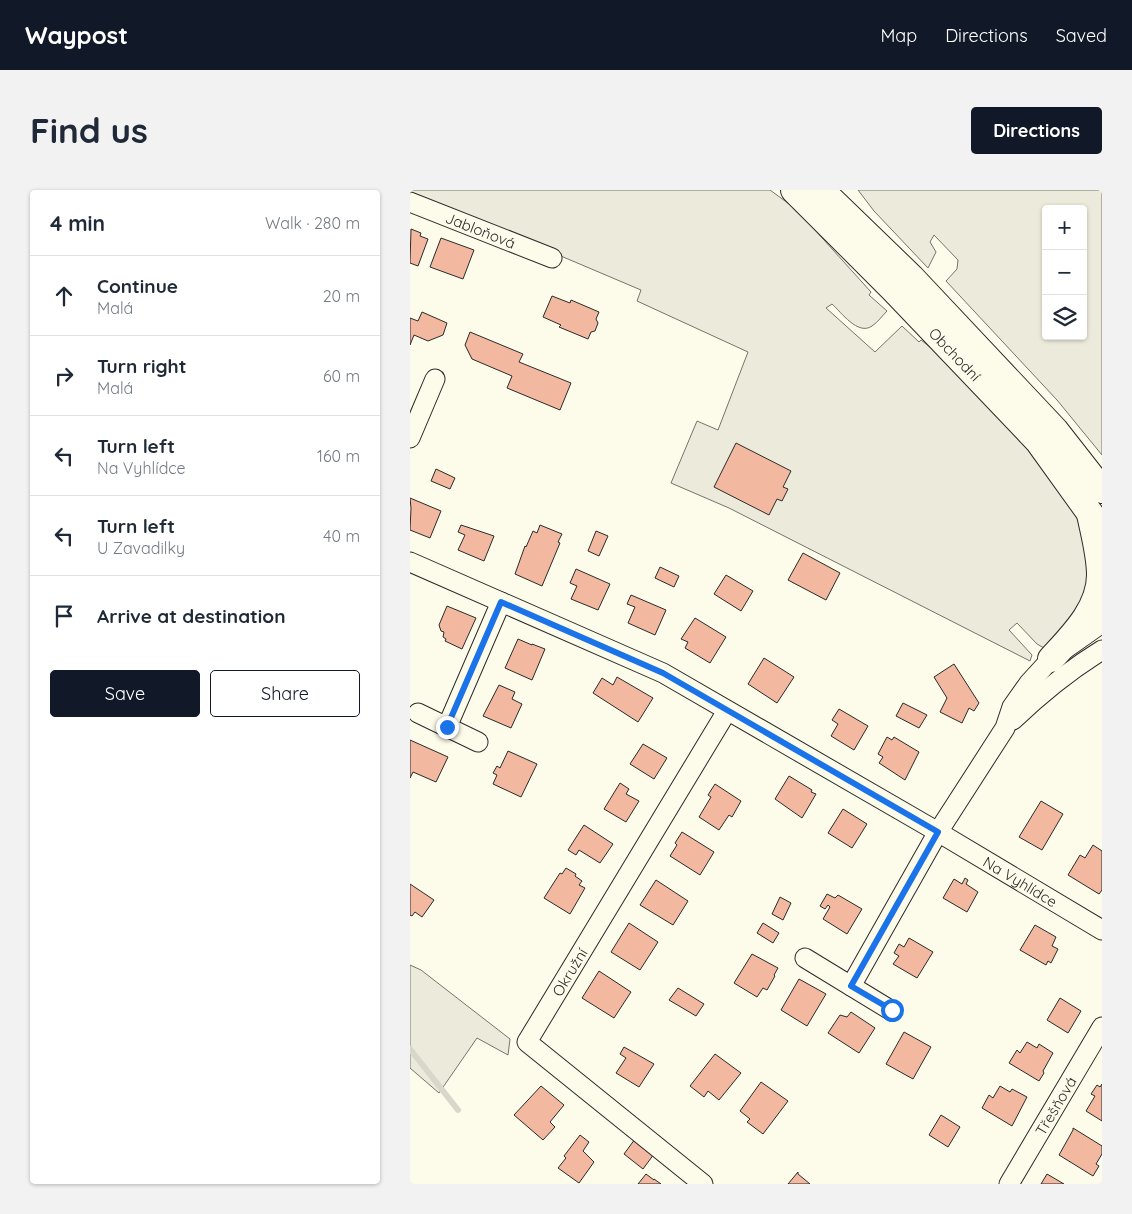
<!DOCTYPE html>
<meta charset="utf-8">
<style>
:root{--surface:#fff;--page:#f2f2f3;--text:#1f2937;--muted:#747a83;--line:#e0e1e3;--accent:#111827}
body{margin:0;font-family:Quicksand,sans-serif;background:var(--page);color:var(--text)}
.controls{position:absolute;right:15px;top:15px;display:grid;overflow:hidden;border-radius:5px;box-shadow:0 1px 4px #0004}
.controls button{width:45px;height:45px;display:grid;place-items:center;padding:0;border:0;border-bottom:1px solid var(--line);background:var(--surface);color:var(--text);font:25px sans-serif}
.stop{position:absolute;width:15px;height:15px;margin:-11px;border:4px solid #1a73e8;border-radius:50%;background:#fff}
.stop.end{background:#1a73e8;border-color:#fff;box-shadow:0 1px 5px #0008}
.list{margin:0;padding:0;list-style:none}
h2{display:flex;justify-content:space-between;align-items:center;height:65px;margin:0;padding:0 20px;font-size:21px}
h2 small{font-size:16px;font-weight:400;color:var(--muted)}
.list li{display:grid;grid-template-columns:32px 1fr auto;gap:15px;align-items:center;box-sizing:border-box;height:80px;padding:0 20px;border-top:1px solid var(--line)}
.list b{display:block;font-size:19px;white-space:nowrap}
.list p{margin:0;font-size:16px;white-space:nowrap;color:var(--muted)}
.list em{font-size:16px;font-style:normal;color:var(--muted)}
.actions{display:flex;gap:10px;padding:15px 20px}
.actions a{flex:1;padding:11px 0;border:1px solid var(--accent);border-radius:5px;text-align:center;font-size:18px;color:var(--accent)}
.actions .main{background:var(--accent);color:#fff}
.icon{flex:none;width:28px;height:28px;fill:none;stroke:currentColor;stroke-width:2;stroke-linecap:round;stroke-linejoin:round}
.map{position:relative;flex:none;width:692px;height:994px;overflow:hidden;border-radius:5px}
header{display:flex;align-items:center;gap:30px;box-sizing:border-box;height:70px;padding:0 25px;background:var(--accent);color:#fff}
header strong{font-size:24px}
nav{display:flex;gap:28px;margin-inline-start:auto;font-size:18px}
.intro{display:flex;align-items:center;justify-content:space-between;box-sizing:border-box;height:120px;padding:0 30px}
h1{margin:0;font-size:35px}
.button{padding:12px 22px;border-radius:5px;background:var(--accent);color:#fff;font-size:18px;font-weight:700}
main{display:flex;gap:30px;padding:0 30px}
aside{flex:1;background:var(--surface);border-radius:5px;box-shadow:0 1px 4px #0004}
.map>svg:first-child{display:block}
.green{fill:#ecebdb;stroke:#74746e;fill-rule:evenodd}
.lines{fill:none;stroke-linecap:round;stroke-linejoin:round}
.stream{stroke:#d8d7c9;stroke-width:6}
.building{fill:#f2b8a0;stroke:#2b2b2b}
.street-casing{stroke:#2b2b2b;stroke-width:21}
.secondary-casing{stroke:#2b2b2b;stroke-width:28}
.street{stroke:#fdfbea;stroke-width:19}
.secondary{stroke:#fdfbea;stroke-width:26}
.route{stroke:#1a73e8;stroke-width:6}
.labels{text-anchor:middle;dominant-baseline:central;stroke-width:4;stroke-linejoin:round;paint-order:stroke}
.street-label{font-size:15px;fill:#2b2b2b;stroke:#fdfbea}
</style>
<header>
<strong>Waypost</strong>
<nav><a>Map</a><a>Directions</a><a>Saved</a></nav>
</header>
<div class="intro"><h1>Find us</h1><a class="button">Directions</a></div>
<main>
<aside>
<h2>4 min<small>Walk · 280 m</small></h2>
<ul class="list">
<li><svg class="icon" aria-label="ahead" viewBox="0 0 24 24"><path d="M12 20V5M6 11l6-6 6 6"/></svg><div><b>Continue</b><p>Malá</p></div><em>20 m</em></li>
<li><svg class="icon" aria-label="right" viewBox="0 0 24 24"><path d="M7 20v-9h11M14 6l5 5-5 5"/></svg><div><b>Turn right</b><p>Malá</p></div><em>60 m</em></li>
<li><svg class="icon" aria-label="left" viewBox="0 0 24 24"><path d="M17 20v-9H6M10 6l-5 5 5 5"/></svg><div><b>Turn left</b><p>Na Vyhlídce</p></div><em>160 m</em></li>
<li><svg class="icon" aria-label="left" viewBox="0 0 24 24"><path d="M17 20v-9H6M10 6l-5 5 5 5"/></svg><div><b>Turn left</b><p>U Zavadilky</p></div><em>40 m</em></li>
<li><svg class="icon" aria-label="arrive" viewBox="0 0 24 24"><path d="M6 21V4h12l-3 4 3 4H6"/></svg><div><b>Arrive at destination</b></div></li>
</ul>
<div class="actions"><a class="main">Save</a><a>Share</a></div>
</aside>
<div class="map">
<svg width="692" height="994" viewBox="0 0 692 994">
<rect width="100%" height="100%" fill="#fdfbea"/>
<path class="green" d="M0 0H360L386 19 461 102 459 105 477 121C472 126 468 132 462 136 448 146 431 122 422 114L416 118 465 162 492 136 509 152 511 150 554 184 627 266 670 327 684 376 668 425 634 458 627 454 607 433 599 440 622 465 620 471 319 318 261 293 287 231 308 240 338 162 227 111 231 100 0 2Z
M448 0H692V265L647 210 536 91 547 79 548 70 524 45 520 52 526 62 518 78 464 21ZM636 19H673V146H636Z
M0 775 11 780 100 849 98 865 67 848 29 903 0 878Z"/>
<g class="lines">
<path class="stream" d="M0 859 48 920"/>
</g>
<path class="building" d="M1 39 11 43 10 46 18 49 8 76 0 73Z
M31 48 64 60 53 89 20 77Z
M142 106 160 113 161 110 189 122 186 129 188 133 185 141 181 142 178 149 149 137 151 135 133 127Z
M12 122 37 133 33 145 18 151 4 145 0 155V128L8 131Z
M60 142 113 164 109 172 161 193 150 220 97 198 102 186 62 169 55 155Z
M326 253 381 281 373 297 378 299 372 311 367 309 359 325 304 297Z
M26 279 45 288 40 299 21 291Z
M0 308 31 321 20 348 0 340 1 318Z
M51 335 84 346 74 371 48 360 55 345 48 342Z
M130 335 152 344 148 352 150 353 132 396 105 384 115 356 116 357 123 341 127 343Z
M186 341 198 346 189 366 178 361Z
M393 363 430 383 416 410 378 390Z
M250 377 269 386 264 397 245 388Z
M166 379 200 394 188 420 161 409 167 396 160 393Z
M316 385 343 401 331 421 304 404Z
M221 405 256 420 245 445 218 433 225 417 217 414Z
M37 416 66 428 52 459 35 451 36 449 33 447 34 442 31 441 29 435Z
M285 428 316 447 300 473 275 458 278 452 271 449Z
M108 449 122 455V454L135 459 122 490 95 478Z
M354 468 384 487 367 513 338 494Z
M544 474 569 513 564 521 559 518 552 533 530 522 537 508 524 487Z
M207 487 243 508 228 532 183 503 192 488 203 495Z
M89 495 105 502 102 509 112 514 101 538 73 526Z
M493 513 517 525 509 538 486 526Z
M429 519 458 536 444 560 421 546 428 534 422 530Z
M477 547 482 550 484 547 509 562 495 590 469 573 473 567 468 564Z
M0 550 38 567 26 592 3 582 0 588Z
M233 554 257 568 244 589 220 574Z
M98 561 127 574 111 607 83 594 87 585 83 583 87 576 90 578Z
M379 586 402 600 401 602 406 604 392 628 365 609Z
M210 593 219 599 216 604 229 611 216 632 194 619Z
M305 594 331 611 322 627 319 625 309 640 289 627 301 607 298 605Z
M631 611 653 624 632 660 609 647Z
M433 619 457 634 442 658 418 643Z
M174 635 203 654 190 673 169 660 166 665 158 660Z
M272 642 304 662 290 685 260 666 267 655 265 653Z
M683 655 692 661V700L689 704 658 685 670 665 675 668Z
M156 678 166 684 165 686 172 691 169 695 175 698 160 724 134 708 150 683 152 684Z
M555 688 558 690 556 694 568 702 557 722 533 708 544 689 552 694Z
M246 690 278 711 263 735 230 715Z
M0 694 24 710 12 727 5 722 2 726 0 725Z
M417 704 425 708 428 705 452 719 437 744 413 729 420 717 418 715 415 719 410 716Z
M370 707 381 713 373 730 362 724Z
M219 733 248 752 230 780 201 762Z
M353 733 369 743 363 753 347 743Z
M625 735 646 747 642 756 648 759 641 773 638 771 636 775 610 760Z
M499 748 523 762 507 788 483 774 489 766 484 763 489 754 494 757Z
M342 764 368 778 364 785 365 786 357 800 353 798 347 807 324 793Z
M189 781 221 802 204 828 172 808Z
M389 789 416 804 397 836 371 820Z
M268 798 294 814 286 826 259 810Z
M650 808 671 821 658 843 637 830Z
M441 822 465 838 449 863 418 843 430 825 437 827Z
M494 842 521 857 503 889 476 874Z
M617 852 627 858 629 854 643 863 633 881 634 883 629 891 599 873 607 860 610 863Z
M214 857 244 874 229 897 206 883 216 868 210 864Z
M305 864 331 883 309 910 298 901 294 907 280 896Z
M351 892 378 911 353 944 337 932 340 929 330 921Z
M692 894V931L676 921 685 906 681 904 687 895 690 897Z
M131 896 154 915 140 932 145 937 133 950 104 925Z
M590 896 600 902 602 899 617 907 602 936 572 918 579 905 583 908Z
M531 925 550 937 538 957 519 945Z
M663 938 692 956V964L686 974 689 976 683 986 649 965 663 940Z
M170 945 179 952 173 961 184 972 169 993 148 978 156 968 154 966Z
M225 949 244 964 233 979 214 964Z
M388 982V984L400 994H378Z
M236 984 244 990V989L251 994H228Z
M637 984 654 994H631Z"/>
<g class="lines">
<defs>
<g id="street">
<path id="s1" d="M0 12 142 68"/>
<path d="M0 248 25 189"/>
<path id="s2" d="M0 372 253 483 528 642 692 740"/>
<path d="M8 523 68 552"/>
<path d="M603 530C631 503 658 481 692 460"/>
<path d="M37 537 91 412"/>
<path d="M395 768 482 821"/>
<path d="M441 796 528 642 595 538 602 517 619 493 641 469 692 433"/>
<path id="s3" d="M293 994 117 852 317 521"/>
<path id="s4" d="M599 994 692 837"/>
</g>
<g id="secondary">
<path id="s5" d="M384 0 484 100 628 251 692 340"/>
<path d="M411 0 501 87 645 240 692 300"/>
<path d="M641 469C662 446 690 419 690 385 690 365 684 344 680 324"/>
</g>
</defs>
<use href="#street" class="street-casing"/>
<use href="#secondary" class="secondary-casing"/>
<use href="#street" class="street"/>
<use href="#secondary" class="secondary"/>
</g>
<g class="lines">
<path class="route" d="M37 537 91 412 253 483 528 642 441 796 482 820"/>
</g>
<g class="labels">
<g class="street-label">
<text stroke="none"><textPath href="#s1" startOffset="76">Jabloňová</textPath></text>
<text stroke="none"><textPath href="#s5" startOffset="230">Obchodní</textPath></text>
<text stroke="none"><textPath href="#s2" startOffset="690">Na Vyhlídce</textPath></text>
<text stroke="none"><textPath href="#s3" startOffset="308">Okružní</textPath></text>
<text stroke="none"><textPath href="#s4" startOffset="91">Třešňová</textPath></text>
</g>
</g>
</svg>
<div class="controls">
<button>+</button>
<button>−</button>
<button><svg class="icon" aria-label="layers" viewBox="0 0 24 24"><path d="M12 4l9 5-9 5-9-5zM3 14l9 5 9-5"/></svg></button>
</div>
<div class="stop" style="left:482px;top:820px"></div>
<div class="stop end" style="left:37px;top:537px"></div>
</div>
</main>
